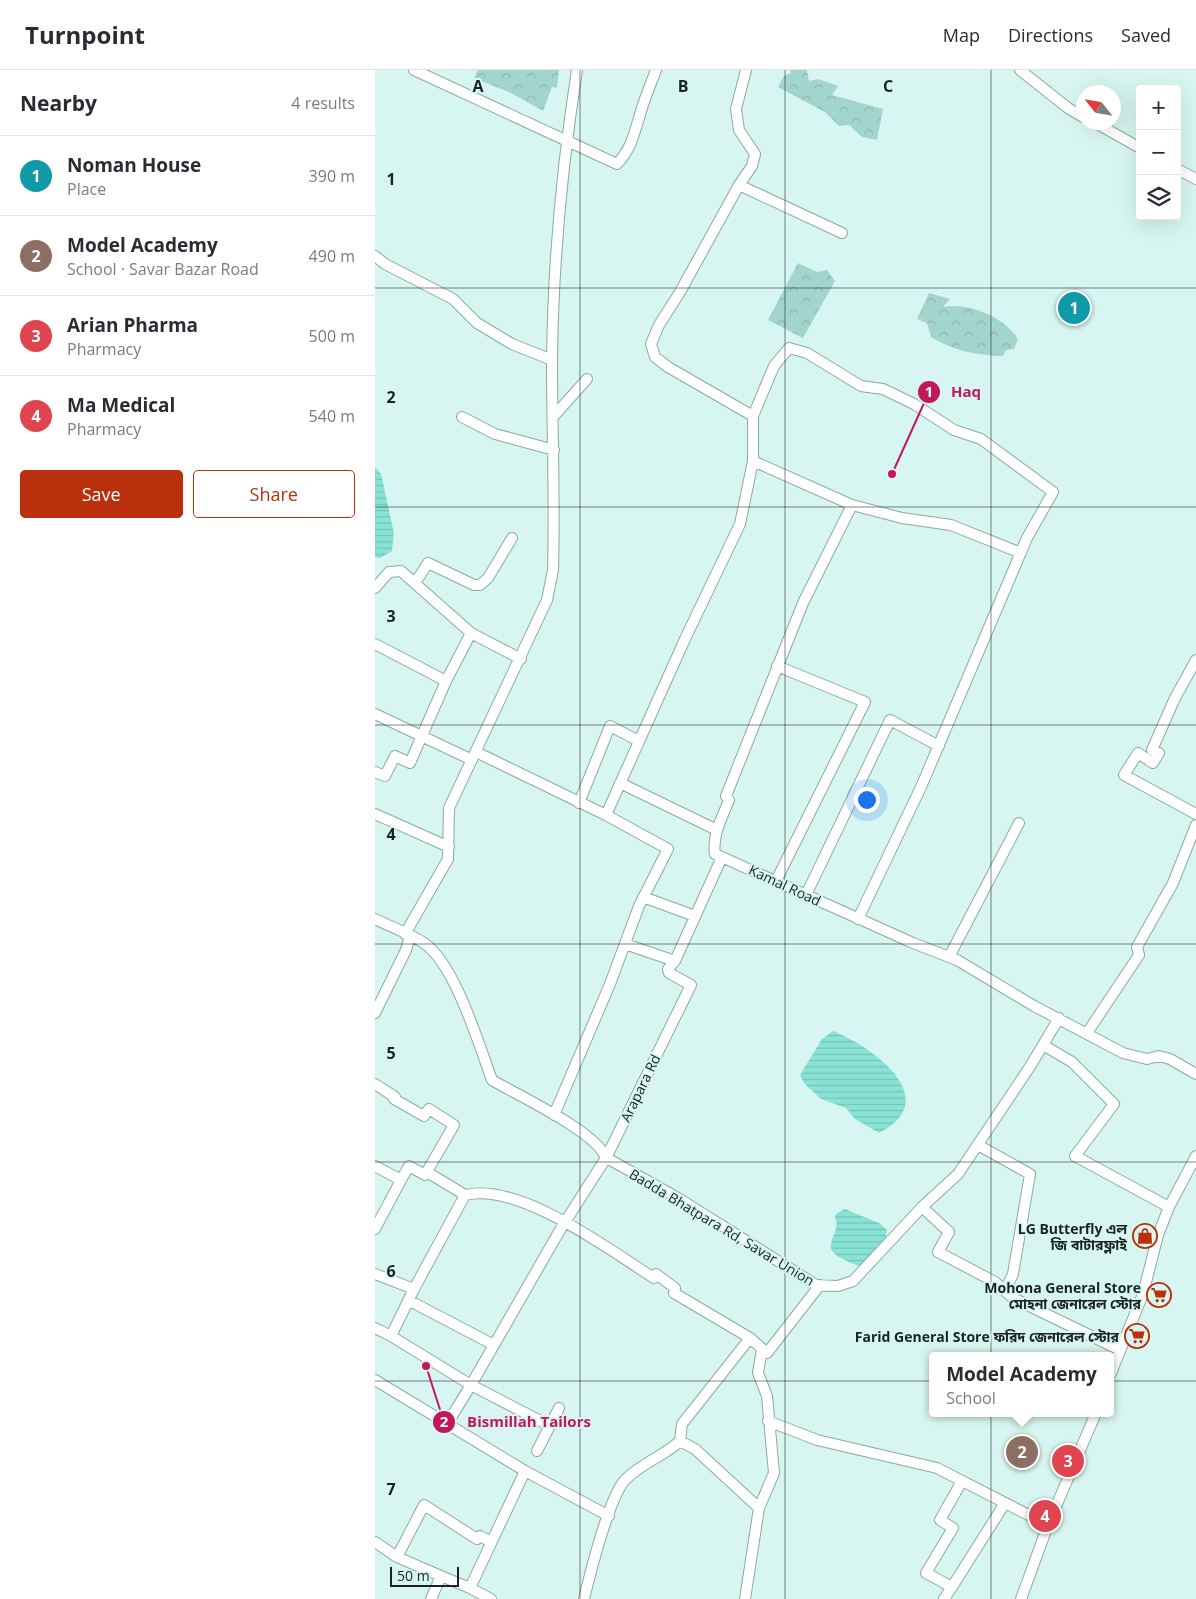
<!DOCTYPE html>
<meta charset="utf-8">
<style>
:root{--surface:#fff;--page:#f2f2f3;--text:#2b2b33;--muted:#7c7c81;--line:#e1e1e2;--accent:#ba300d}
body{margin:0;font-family:"Open Sans","Noto Sans Bengali",sans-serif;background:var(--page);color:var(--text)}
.controls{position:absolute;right:15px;top:15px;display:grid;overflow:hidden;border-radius:5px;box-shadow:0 5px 20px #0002}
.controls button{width:45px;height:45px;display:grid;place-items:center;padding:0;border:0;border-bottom:1px solid var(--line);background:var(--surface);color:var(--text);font:25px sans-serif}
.compass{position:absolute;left:701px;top:15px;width:45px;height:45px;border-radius:50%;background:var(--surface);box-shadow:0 5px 20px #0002;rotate:301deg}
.scale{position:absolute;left:15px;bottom:12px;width:69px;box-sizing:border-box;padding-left:5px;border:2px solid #182322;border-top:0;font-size:14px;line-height:18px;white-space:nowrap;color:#182322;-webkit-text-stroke:4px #d8f6f1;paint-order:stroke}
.you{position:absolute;left:491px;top:729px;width:18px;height:18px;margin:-12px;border:4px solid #fff;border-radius:50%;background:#1a73e8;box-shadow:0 0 0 8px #1a73e833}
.badge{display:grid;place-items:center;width:32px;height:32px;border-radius:50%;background:var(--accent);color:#fff;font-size:16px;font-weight:700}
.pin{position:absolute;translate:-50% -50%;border:2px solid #fff;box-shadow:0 1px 5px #0006}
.popup{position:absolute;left:554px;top:1282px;width:185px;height:65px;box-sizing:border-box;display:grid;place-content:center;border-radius:5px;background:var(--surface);filter:drop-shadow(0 1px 4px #0005);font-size:16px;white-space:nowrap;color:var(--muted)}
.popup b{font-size:19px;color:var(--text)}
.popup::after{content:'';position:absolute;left:50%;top:100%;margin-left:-10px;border:10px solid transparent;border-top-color:var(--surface)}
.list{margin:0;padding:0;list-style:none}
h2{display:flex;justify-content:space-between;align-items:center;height:65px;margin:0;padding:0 20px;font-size:21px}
h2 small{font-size:16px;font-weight:400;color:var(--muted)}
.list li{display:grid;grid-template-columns:32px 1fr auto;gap:15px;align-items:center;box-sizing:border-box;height:80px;padding:0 20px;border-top:1px solid var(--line)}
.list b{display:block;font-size:19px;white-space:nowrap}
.list p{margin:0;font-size:16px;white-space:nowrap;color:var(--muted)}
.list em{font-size:16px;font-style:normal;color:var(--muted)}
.actions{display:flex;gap:10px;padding:15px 20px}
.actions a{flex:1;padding:11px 0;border:1px solid var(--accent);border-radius:5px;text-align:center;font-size:18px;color:var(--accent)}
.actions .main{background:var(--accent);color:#fff}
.icon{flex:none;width:28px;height:28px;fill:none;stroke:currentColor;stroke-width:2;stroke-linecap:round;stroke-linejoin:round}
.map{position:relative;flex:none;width:821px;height:1529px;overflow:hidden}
header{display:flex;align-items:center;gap:30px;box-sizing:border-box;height:70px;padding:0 25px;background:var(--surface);border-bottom:1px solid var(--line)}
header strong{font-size:24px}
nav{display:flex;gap:28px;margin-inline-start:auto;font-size:18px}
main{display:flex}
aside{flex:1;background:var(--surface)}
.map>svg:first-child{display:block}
.park{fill:url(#park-crowns)}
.water{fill:url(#water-rules)}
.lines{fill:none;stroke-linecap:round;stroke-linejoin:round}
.minor-casing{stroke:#8ca9a4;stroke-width:12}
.minor{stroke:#fff;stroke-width:10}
.grid{fill:none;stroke:#182322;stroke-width:1;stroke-opacity:0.55}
.labels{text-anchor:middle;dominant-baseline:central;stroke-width:4;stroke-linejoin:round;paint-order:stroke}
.street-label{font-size:14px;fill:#182322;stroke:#d8f6f1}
.poi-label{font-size:14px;font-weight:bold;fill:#182322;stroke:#d8f6f1;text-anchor:end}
.grid-label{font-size:16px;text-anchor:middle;font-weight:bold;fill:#182322;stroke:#d8f6f1;stroke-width:4;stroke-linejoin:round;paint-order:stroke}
.leader{fill:none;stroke:#c2185b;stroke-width:2}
.callout-dot{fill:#c2185b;stroke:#d8f6f1;stroke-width:2}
.mark-label{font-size:15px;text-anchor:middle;font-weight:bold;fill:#fff}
.callout-label{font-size:15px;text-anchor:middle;font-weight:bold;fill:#c2185b;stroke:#d8f6f1;stroke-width:4;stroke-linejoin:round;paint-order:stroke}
</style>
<header>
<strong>Turnpoint</strong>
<nav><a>Map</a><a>Directions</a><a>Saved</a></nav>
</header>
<main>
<aside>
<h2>Nearby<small>4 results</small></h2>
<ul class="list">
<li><span class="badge" style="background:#0f9aa8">1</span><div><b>Noman House</b><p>Place</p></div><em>390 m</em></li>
<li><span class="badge" style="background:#8d6e63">2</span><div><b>Model Academy</b><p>School · Savar Bazar Road</p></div><em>490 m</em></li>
<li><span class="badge" style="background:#e0444e">3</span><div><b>Arian Pharma</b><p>Pharmacy</p></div><em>500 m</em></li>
<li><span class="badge" style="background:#e0444e">4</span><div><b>Ma Medical</b><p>Pharmacy</p></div><em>540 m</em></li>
</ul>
<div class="actions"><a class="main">Save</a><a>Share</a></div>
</aside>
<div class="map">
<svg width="821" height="1529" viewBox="0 0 821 1529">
<defs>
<pattern id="park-crowns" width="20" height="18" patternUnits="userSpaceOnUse" patternTransform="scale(1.25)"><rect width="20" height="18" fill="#a2d5cd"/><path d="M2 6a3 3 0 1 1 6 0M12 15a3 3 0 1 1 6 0" fill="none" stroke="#8bb7b0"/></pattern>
<pattern id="water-rules" width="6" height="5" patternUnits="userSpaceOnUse" patternTransform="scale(1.25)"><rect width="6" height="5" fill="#88e3d6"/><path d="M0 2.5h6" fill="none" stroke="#75c2b7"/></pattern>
</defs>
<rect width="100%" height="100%" fill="#d8f6f1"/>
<path class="park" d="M103 0H184L182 18 177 17 168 41 136 23 99 8Z
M415 0H432L434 11 443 9 463 16 457 25 508 39 502 70 487 67 474 55 464 56 450 42 403 17 409 6 416 3Z
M423 193 442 202 452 200 460 211 428 268 393 250Z
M554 223 575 229 568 237C594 232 629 247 643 269L639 279 631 280 628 286C601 285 579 281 556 267L552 253 542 249Z"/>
<path class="water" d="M0 397 6 404 19 463 17 481 5 488 0 487Z
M458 961C498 977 570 1029 504 1063L480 1049 471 1038 446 1029 429 1013 425 1005 447 969Z
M470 1139 504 1153 512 1160 510 1171 484 1196C477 1194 472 1191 466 1188 443 1176 467 1165 460 1147L461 1144Z"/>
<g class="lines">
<defs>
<path id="minor" d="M39 0 242 94C256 79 258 67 264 48 268 32 275 16 281 0
M371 0 361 39 364 60 380 84 377 96 364 115 305 222 284 255 276 274 280 287 293 297 378 346V391L477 435 527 448 576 455 646 483
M645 0 693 38 708 47
M719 52 765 78
M802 99 821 109
M364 115 467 163
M0 186 10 194 78 229 102 253 137 274 177 290
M378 346 399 296 414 278 432 283 486 316 508 319 539 334 579 360 606 369 678 422 652 468 546 717 483 849
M87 347 120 364 179 380
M178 347 212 309
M477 435 428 533 351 726 354 730C347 748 337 765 340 784L538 873 582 890 659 936 748 983 772 989 784 986 795 989 821 1004
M40 513 53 493 99 515H105L113 508 137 468
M0 518 14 502 26 501 96 563
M0 574 71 611 96 563 146 589
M821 590 799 630 777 680 784 683 778 693 763 683 749 705 821 744
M0 644 97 690
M101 682 231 745
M0 702 10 706 20 686 35 693 71 611
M245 713 342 760
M204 733 235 656 264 671
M0 744 74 777
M401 811 490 632 402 596
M431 825 515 650 564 676
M268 827 320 846
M0 849C16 857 34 863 49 873 80 894 104 975 117 1010 142 1025 222 1062 230 1087L303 1128 441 1215 463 1216 478 1211 547 1137 583 1104 656 995 684 948
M30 864 73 789 74 738 172 530 178 500C180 430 177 361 177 291 178 194 187 96 202 0
M250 874 300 891 347 787
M574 887 644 753
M0 943 31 880 35 866
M712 963 764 885 762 877 798 813 821 755
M668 975 697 992 739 1034 700 1086 794 1137
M0 1014 20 1027 19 1029 49 1046 54 1039 79 1055 50 1105 34 1096 26 1110
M179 1045 235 914 264 836 293 779 231 745 310 569 365 454 378 391
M603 1075 655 1104 638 1204 630 1221
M0 1096 26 1110 0 1159
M90 1125C145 1112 233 1179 279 1208L281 1204 300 1218 299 1223 375 1268 392 1283 445 1215
M547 1137 574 1162 563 1182 620 1212 638 1228 745 1280
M0 1204 39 1219 16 1266 96 1315 72 1354
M39 1219 90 1125 52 1102
M33 1230 119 1275 96 1315 175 1356
M0 1258 16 1266
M119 1275 185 1160 231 1088 316 915 294 903 293 899 300 891
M736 1303 768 1224 783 1165 794 1137 821 1086
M0 1310 150 1401
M393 1351 442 1370 562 1398 673 1455
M305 1371 307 1354 375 1268
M162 1381 184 1338
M0 1472 22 1487 66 1506
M22 1487 49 1435 102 1469 105 1466 116 1472
M577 1517 630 1433
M95 1518 116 1529
M56 1529 66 1506 95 1518 150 1401 234 1446
M209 1529C215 1504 235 1424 251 1409 267 1393 289 1386 305 1371L320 1379 384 1438
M370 1529 384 1438 399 1403 392 1326 383 1303 387 1279
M569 1529 577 1517 551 1503 578 1458 565 1450 587 1411
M646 1529 673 1455 721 1343"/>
</defs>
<use href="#minor" class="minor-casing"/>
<use href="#minor" class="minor"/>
</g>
<path class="grid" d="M205 0V1529M410 0V1529M616 0V1529M0 218H821M0 437H821M0 655H821M0 874H821M0 1092H821M0 1311H821"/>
<defs>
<symbol id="shop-ring" viewBox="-11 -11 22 22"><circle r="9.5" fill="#d8f6f1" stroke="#ba300d" stroke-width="1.5"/><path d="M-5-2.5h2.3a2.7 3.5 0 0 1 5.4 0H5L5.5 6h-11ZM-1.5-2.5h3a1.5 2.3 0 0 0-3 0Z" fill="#ba300d"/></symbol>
<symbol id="supermarket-ring" viewBox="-11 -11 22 22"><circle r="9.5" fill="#d8f6f1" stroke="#ba300d" stroke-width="1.5"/><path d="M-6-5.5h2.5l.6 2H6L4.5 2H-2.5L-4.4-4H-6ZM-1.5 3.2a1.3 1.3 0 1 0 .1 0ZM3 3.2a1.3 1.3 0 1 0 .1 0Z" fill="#ba300d"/></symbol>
</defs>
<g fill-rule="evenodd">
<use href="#shop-ring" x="756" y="1152" width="28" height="28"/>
<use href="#supermarket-ring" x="770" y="1211" width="28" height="28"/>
<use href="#supermarket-ring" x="748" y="1252" width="28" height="28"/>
</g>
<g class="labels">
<g class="street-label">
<text transform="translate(410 815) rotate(25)">Kamal Road</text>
<text transform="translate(265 1018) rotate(-64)">Arapara Rd</text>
<text transform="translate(347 1157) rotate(31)">Badda Bhatpara Rd, Savar Union</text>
</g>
<g class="poi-label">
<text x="752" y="1158">LG Butterfly এল<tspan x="752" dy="16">জি বাটারফ্লাই</tspan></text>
<text x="766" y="1217">Mohona General Store<tspan x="766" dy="16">মোহনা জেনারেল স্টোর</tspan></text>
<text x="744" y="1266">Farid General Store ফরিদ জেনারেল স্টোর</text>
</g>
</g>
<g class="grid-label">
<text x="103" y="22">A</text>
<text x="308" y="22">B</text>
<text x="513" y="22">C</text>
<text x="16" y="115">1</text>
<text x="16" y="333">2</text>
<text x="16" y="552">3</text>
<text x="16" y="770">4</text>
<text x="16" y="989">5</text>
<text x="16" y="1207">6</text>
<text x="16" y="1425">7</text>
</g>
<path class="leader" d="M517 404L554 322M51 1296L69 1352"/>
<g class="callout-dot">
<circle cx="517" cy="404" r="5"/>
<circle cx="51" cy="1296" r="5"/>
<circle cx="554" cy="322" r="12"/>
<circle cx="69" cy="1352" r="12"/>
</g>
<g class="mark-label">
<text x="554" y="327">1</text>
<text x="69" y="1357">2</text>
</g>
<g class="callout-label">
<text x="591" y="327">Haq</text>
<text x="154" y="1357">Bismillah Tailors</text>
</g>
</svg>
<div class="controls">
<button>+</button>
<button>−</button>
<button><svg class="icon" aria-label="layers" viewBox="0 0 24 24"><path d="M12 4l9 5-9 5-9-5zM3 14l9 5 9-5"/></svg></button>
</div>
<svg class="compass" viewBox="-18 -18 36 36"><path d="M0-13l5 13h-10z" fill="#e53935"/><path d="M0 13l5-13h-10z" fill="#7c7c81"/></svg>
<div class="scale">50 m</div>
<div class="you"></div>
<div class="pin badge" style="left:699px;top:238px;background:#0f9aa8">1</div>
<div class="pin badge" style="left:647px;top:1382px;background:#8d6e63">2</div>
<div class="popup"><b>Model Academy</b>School</div>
<div class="pin badge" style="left:693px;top:1391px;background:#e0444e">3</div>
<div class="pin badge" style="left:670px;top:1446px;background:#e0444e">4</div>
</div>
</main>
